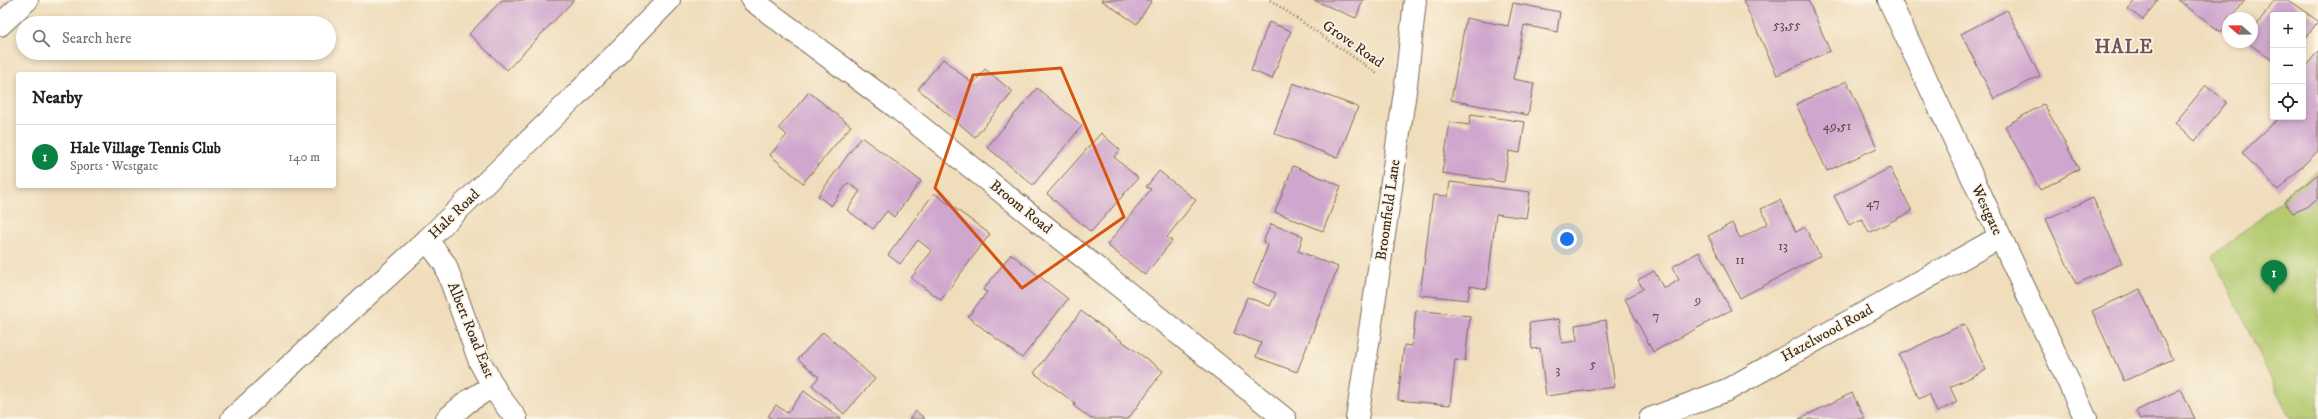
<!DOCTYPE html>
<meta charset="utf-8">
<style>
:root{--surface:#fff;--page:#f6f6f6;--text:#202124;--muted:#757577;--line:#e0e0e0;--accent:#0b8043}
body{margin:0;font-family:"IM FELL DW Pica",serif;background:var(--page);color:var(--text)}
.controls{position:absolute;right:12px;top:12px;display:grid;overflow:hidden;border-radius:4px;box-shadow:0 2px 6px #0003}
.controls button{width:36px;height:36px;display:grid;place-items:center;padding:0;border:0;border-bottom:1px solid var(--line);background:var(--surface);color:var(--text);font:20px sans-serif}
.compass{position:absolute;left:2222px;top:12px;width:36px;height:36px;border-radius:50%;background:var(--surface);box-shadow:0 2px 6px #0003;rotate:290deg}
.you{position:absolute;left:1567px;top:239px;width:14px;height:14px;margin:-10px;border:3px solid #fff;border-radius:50%;background:#1a73e8;box-shadow:0 0 0 6px #1a73e833}
.badge{display:grid;place-items:center;width:26px;height:26px;border-radius:50%;background:var(--accent);color:#fff;font-size:13px;font-weight:700}
.pin{position:absolute;translate:-50% -33px;filter:drop-shadow(0 1px 2px #0008)}
.pin::after{content:'';position:absolute;top:21px;width:14px;height:12px;background:inherit;clip-path:polygon(0 0,100% 0,50% 100%)}
.list{margin:0;padding:0;list-style:none}
h2{display:flex;justify-content:space-between;align-items:center;height:52px;margin:0;padding:0 16px;font-size:17px}
h2 small{font-size:13px;font-weight:400;color:var(--muted)}
.list li{display:grid;grid-template-columns:26px 1fr auto;gap:12px;align-items:center;box-sizing:border-box;height:64px;padding:0 16px;border-top:1px solid var(--line)}
.list b{display:block;font-size:15px;white-space:nowrap}
.list p{margin:0;font-size:13px;white-space:nowrap;color:var(--muted)}
.list em{font-size:13px;font-style:normal;color:var(--muted)}
.icon{flex:none;width:22px;height:22px;fill:none;stroke:currentColor;stroke-width:2;stroke-linecap:round;stroke-linejoin:round}
.map{position:relative;flex:none;width:2318px;height:419px;overflow:hidden}
.search{position:absolute;background:var(--surface);box-shadow:0 2px 6px #0003;left:16px;top:16px;width:320px;height:44px;display:flex;align-items:center;gap:10px;box-sizing:border-box;padding:0 14px;border-radius:22px;color:var(--muted);font-size:15px}
.panel{position:absolute;background:var(--surface);box-shadow:0 2px 6px #0003;left:16px;top:72px;width:320px;height:116px;border-radius:4px}
.map>svg:first-child{display:block}
.green{fill:#b3ca6f;stroke:#777a46}
.building{fill:#cfa6cd}
.lines{fill:none;stroke-linecap:round;stroke-linejoin:round}
.minor-casing{stroke:#7a6955;stroke-width:24}
.major-casing{stroke:#7a6955;stroke-width:24}
.path{stroke:#7a6955;stroke-width:2.5;stroke-dasharray:1 3;stroke-linecap:butt}
.minor{stroke:#fff;stroke-width:22}
.major{stroke:#fff;stroke-width:22}
.marked{fill:none;stroke:#d7540e;stroke-width:3;stroke-linejoin:round}
.labels{text-anchor:middle;dominant-baseline:central;stroke-width:3.5;stroke-linejoin:round;paint-order:stroke}
.number-label{font-size:13px;fill:#60494a}
.street-label{font-size:15px;fill:#3b2a1e;stroke:#fcf5e5}
.district-label{font-size:19px;font-weight:bold;letter-spacing:1px;fill:#6f555b;stroke:#fcf5e5}
</style>
<div class="map">
<svg width="2318" height="419" viewBox="0 0 2318 419">
<rect width="100%" height="100%" fill="#fcf5e5"/>
<filter id="ink" filterUnits="userSpaceOnUse"><feTurbulence type="fractalNoise" baseFrequency=".025" numOctaves="2"/><feDisplacementMap in="SourceGraphic" scale="8" xChannelSelector="R" yChannelSelector="G"/><feConvolveMatrix kernelMatrix="1 2 1 2 8 2 1 2 1" color-interpolation-filters="sRGB"/></filter>
<filter id="wash" filterUnits="userSpaceOnUse"><feTurbulence type="fractalNoise" baseFrequency=".012" numOctaves="4" result="noise"/><feDisplacementMap in="SourceGraphic" scale="16" xChannelSelector="R" yChannelSelector="G"/><feGaussianBlur stdDeviation="0.9" result="paint"/><feColorMatrix in="noise" values="0 0 0 0 0 0 0 0 0 0 0 0 0 0 0 0 0 1.4 0 .05"/><feComposite in="paint" operator="in"/></filter>
<g filter="url(#wash)">
<rect width="100%" height="100%" fill="#efddbb"/>
<path class="green" d="M2318 170V419H2290L2213 256Z"/>
<g id="blocks">
<path class="building" d="M502 0H574L507 70 469 34Z
M1101 0H1152L1137 24Z
M1313 0H1363L1356 18Z
M1743 0H1808L1830 51 1777 75Z
M2135 0H2158L2143 20 2128 9Z
M2178 0H2245L2232 18H2228V23L2221 32Z
M2274 0H2288L2318 21 2303 42V15H2273V61L2247 42H2252V32Z
M1513 3 1560 12 1557 32 1524 25 1513 79 1534 83 1528 115 1451 100 1466 18 1508 26Z
M2007 10 2040 76 1994 99 1961 34Z
M1269 22 1291 31 1272 79 1251 70Z
M2318 51V151L2278 190 2242 153 2280 117H2303V70Z
M943 59 973 84 985 69 1013 92 975 137 918 89Z
M1847 81 1877 148 1827 171 1796 104Z
M1293 83 1358 107 1338 158 1274 133Z
M2206 85 2227 102 2195 141 2175 123Z
M1037 88 1082 126 1033 185 987 147Z
M809 92 851 126 803 183 770 155 787 135 779 128Z
M2044 104 2079 169 2040 190 2005 126Z
M1471 114 1525 122 1520 153 1509 151 1504 182 1442 173 1450 122 1469 125Z
M1101 133 1120 150 1114 157 1138 178 1091 232 1047 194Z
M861 137 921 181 894 217 887 211 873 229 847 210 860 191 848 183 831 206 818 196Z
M1293 166 1341 186 1323 231 1275 212Z
M1890 168 1912 211 1869 233 1862 219 1849 225 1834 196Z
M1159 171 1196 200 1167 237 1172 241 1145 275 1107 245 1151 189 1146 187Z
M2318 174V198L2307 207 2293 213 2284 202Z
M1450 182 1530 192 1526 218 1496 214 1487 289 1470 286 1468 300 1420 295 1433 195 1448 196Z
M934 193 990 234 941 300 911 278 932 251 918 240 900 264 888 255Z
M2093 198 2122 263 2076 284 2046 219Z
M1780 200 1796 232 1805 227 1820 256 1740 298 1708 236 1732 223 1740 238 1747 235 1768 223 1761 209Z
M1271 224 1303 236 1298 251 1338 267 1297 372 1256 357 1261 343 1234 333 1247 297 1270 306 1276 293 1253 284 1268 245 1263 242Z
M1699 252 1731 310 1653 352 1625 299 1643 289 1638 280 1654 271 1664 289 1679 280 1672 267Z
M1011 254 1068 299 1022 358 968 317 987 292 983 290Z
M2140 289 2172 359 2124 381 2092 311Z
M1416 310 1470 316 1465 361 1455 360 1450 405 1398 400 1404 345 1412 346Z
M1081 311 1163 371 1128 419H1091L1074 406 1075 403 1034 373Z
M1559 319 1562 343 1577 341 1575 325 1606 320 1615 387 1546 396 1540 348 1532 349 1529 323Z
M1964 324 1986 370 1950 387 1957 402 1937 412 1929 394 1919 399 1899 355Z
M823 332 875 379 844 414 812 385 819 377 798 359Z
M2181 389 2195 419H2140L2136 411Z
M804 391 841 418V419H772L768 416 776 405 787 413Z
M1852 393 1865 419H1799Z
M916 411 925 419H909Z"/>
</g>
</g>
<g filter="url(#ink)">
<use href="#blocks" fill-opacity="0" stroke="#7a6955" stroke-width="1"/>
<g class="lines">
<defs>
<path id="minor" d="M752 0 896 107 1285 419
M1889 0 2086 419
M0 25 27 0
M427 240 445 264 480 362 497 393 516 419
M447 419 467 402 493 386
M1650 419 1727 390 2000 237"/>
<path id="major" d="M232 419 427 240 575 96 669 0
M1357 419 1406 85 1415 0"/>
</defs>
<use href="#minor" class="minor-casing"/>
<use href="#major" class="major-casing"/>
<path class="path" d="M1270 0 1378 74"/>
<use href="#minor" class="minor"/>
<use href="#major" class="major"/>
</g>
</g>
<path class="marked" d="M1061 68 1124 217 1022 288 935 188 973 75Z"/>
<g class="labels">
<g class="number-label">
<text x="1787" y="25">53,55</text>
<text x="1837" y="126">49,51</text>
<text x="1873" y="203">47</text>
<text x="1783" y="246">13</text>
<text x="1740" y="260">11</text>
<text x="1698" y="300">9</text>
<text x="1656" y="316">7</text>
<text x="1593" y="364">5</text>
<text x="1558" y="370">3</text>
</g>
<g class="street-label">
<text transform="translate(1353 44) rotate(35)">Grove Road</text>
<text transform="translate(1021 207) rotate(39)">Broom Road</text>
<text transform="translate(1388 210) rotate(-82)">Broomfield Lane</text>
<text transform="translate(1987 210) rotate(65)">Westgate</text>
<text transform="translate(454 214) rotate(-44)">Hale Road</text>
<text transform="translate(471 330) rotate(68)">Albert Road East</text>
<text transform="translate(1827 333) rotate(-29)">Hazelwood Road</text>
</g>
<g class="district-label">
<text x="2124" y="47">HALE</text>
</g>
</g>
</svg>
<div class="controls">
<button>+</button>
<button>−</button>
<button><svg class="icon" aria-label="locate" viewBox="0 0 24 24"><circle cx="12" cy="12" r="6"/><path d="M12 2v4M12 18v4M2 12h4M18 12h4"/></svg></button>
</div>
<svg class="compass" viewBox="-18 -18 36 36"><path d="M0-13l5 13h-10z" fill="#e53935"/><path d="M0 13l5-13h-10z" fill="#757577"/></svg>
<div class="you"></div>
<div class="pin badge" style="left:2274px;top:293px">1</div>
<div class="search"><svg class="icon" aria-label="search" viewBox="0 0 24 24"><circle cx="10" cy="10" r="6"/><path d="M15 15l6 6"/></svg>Search here</div>
<section class="panel">
<h2>Nearby<small></small></h2>
<ul class="list">
<li><span class="badge">1</span><div><b>Hale Village Tennis Club</b><p>Sports · Westgate</p></div><em>140 m</em></li>
</ul>
</section>
</div>
